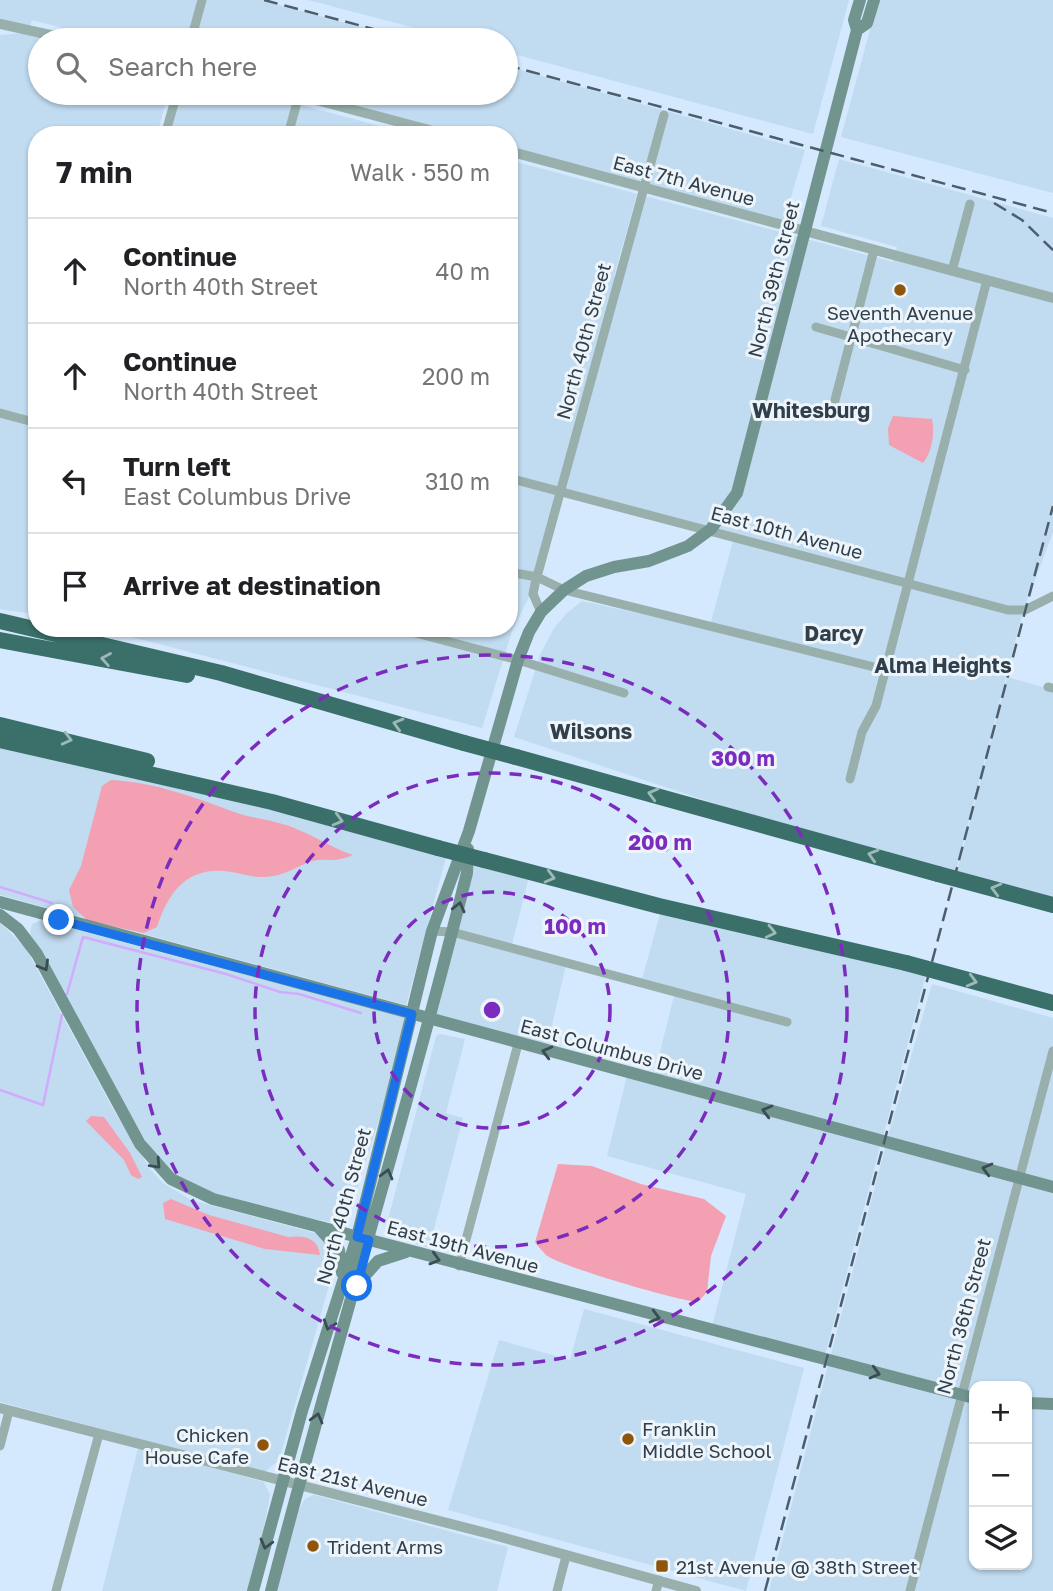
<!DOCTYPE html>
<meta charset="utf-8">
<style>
:root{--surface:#fff;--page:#f2f2f2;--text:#202124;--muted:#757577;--line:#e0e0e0}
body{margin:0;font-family:"Golos Text",sans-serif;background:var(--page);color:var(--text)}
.controls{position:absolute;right:21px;bottom:21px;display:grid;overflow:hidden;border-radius:14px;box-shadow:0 2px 5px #0004}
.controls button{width:63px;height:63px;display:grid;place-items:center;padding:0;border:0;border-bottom:2px solid var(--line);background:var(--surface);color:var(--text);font:35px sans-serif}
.stop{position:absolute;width:21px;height:21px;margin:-16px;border:5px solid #1a73e8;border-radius:50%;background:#fff}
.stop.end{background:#1a73e8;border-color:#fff;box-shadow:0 2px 7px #0008}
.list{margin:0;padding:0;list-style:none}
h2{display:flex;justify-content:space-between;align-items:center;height:91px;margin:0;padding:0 28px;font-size:30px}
h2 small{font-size:23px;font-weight:400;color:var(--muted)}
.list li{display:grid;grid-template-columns:46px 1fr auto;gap:21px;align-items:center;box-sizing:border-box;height:105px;padding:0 28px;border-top:2px solid var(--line)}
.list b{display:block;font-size:26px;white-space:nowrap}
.list p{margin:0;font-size:23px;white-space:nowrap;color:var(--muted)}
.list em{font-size:23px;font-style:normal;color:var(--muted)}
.icon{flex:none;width:38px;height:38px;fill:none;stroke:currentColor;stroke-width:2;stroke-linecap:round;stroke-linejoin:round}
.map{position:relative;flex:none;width:1053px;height:1591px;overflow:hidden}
.search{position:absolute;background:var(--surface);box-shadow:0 2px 5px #0004;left:28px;top:28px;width:490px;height:77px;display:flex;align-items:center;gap:18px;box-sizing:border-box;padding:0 24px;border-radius:38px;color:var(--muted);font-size:26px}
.panel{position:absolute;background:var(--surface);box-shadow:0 2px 5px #0004;left:28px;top:126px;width:490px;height:511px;border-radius:28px}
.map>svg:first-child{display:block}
.built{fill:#c1dbf0;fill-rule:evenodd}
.green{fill:#f3a0b2}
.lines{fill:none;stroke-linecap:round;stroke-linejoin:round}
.stream{stroke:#d1acfd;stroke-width:2.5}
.minor{stroke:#98afac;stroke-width:9}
.tertiary{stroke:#98afac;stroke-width:10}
.secondary{stroke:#71948f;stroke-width:12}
.motorway{stroke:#3a7069;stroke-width:16}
.rail{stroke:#4d5d6a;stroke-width:2.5;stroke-dasharray:14 7;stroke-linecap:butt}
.motorway-bridge{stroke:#3a7069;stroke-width:16}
.oneway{stroke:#9cb9b9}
.oneway2{stroke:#3a4c55}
.route{stroke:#1a73e8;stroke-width:9}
.ring{fill:none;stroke:#7b2cbf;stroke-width:3.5;stroke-dasharray:12 9}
.poi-dot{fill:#8e550d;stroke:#edf5fb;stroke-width:2.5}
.labels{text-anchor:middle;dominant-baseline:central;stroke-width:6;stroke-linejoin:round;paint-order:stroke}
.street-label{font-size:19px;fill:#303f4b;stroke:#edf5fb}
.poi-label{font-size:19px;fill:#303f4b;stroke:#edf5fb;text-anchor:start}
.neighbourhood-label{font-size:21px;font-weight:bold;fill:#303f4b;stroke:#edf5fb}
.centre{fill:#7b2cbf;stroke:#edf5fb;stroke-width:3.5}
.ring-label{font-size:21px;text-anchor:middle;font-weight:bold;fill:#7b2cbf;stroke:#edf5fb;stroke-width:6;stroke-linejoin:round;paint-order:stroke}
</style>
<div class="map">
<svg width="1053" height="1591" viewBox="0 0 1053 1591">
<rect width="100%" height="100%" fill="#d4e9fd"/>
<path class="built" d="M0 0H198L187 40H109L32 20 29 29 0 24Z
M203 0H260L409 40H192Z
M308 0H849L813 134 506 52V40H461Z
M878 0H1053V193L841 137Z
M24 33 50 40H40V93H168L157 135H37V419L0 409V35Z
M506 66 805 150 783 224 509 151V135H450L294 93H506Z
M181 93H254L293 103 285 135H167Z
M301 105 414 135H292Z
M839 159 1053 218V533L1023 611 509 476V160L637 194 614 276 623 279 645 196 893 262 897 247 821 226Z
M0 415 37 425V592L34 614 0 609Z
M509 480 560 493 540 575 512 631 482 728 124 635 126 628H509Z
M734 537 1022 615 955 875 747 814 514 737 540 655 554 628 567 613 582 601 709 629Z
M1007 677 1053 690V904L956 876Z
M0 739 448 850 406 1005 0 895Z
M464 853 531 869 511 948 566 965 546 1051 429 1019Z
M663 903 926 974 882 1140 653 1080 675 992 641 983Z
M42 920 411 1017 346 1225 278 1212 204 1191 177 1176 152 1152 30 934 32 924Z
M0 923 25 947 113 1109 150 1169 163 1183 191 1200 315 1233 329 1244 337 1258 279 1460 265 1472 0 1402Z
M932 984 1053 1018V1591H769L889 1133ZM974 1386H1027V1565H974Z
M440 1034 465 1039 446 1113 463 1118 429 1248 384 1235 436 1036Z
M627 1076 881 1143 824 1359 711 1330 746 1194 607 1156Z
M584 1309 804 1368 746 1591 448 1510 499 1340 570 1360Z
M138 1448 264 1482 270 1495 252 1591H102Z
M314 1495 508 1547 497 1591H273L297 1513 305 1499Z"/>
<path class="green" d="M893 416 932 419C935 433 932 452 923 463L889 445 888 428Z
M111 780C155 782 196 798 237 813 255 819 275 820 294 828 315 836 332 848 353 855 332 864 327 857 312 861 293 868 283 877 262 877 249 877 237 872 224 871 186 868 168 893 157 927L144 933 88 921 73 907 69 890 81 866 102 786Z
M91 1116 104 1117 130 1153 142 1177 138 1179 131 1175 124 1160 86 1121Z
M558 1164 592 1166 641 1184 704 1199 726 1216 711 1256 707 1292 698 1302C679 1301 559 1266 546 1255 542 1251 538 1246 535 1242Z
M171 1199 209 1215 288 1237C303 1235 318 1237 320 1255L265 1249 165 1219 163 1203Z"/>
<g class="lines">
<path class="stream" d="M0 887 52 903
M67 994 83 937 226 974 280 992 299 994 361 1013
M0 1090 43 1105 62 1015"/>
<path class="minor" d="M191 40 202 0
M165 135 177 93
M288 135 299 95
M952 271 970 204
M816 327 965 370
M834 404 874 250
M0 413 37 423
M509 478 1008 610H1025L1053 596
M509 572 537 577 564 590 886 670
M541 612 533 594 535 584 664 115
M397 628 518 660 624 693
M1048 687 1053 688
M850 779 862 732 876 706 987 280
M432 931 452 932 787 1022
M459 1266 518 1044
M0 1446 9 1411
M56 1591 99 1434
M557 1591 566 1556
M656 1591 659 1580
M910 1591 1053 1051"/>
<path class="tertiary" d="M0 24 73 40
M290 93 448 135
M509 151 1053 298
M0 1408 490 1534 696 1591"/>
<path class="secondary" d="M857 30 867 23 874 0
M0 902 1053 1187
M0 915 18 929 37 954 140 1144 171 1179 213 1199 974 1398
M320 1229 339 1250 342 1273
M361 1280 378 1261 406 1252
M1027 1403 1053 1404
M253 1591 302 1411 357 1237 432 931 469 831 518 660 529 632 541 612 564 590 586 576 614 567 649 561 688 546 711 529 737 493 857 30 854 20 860 0
M271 1591C333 1351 407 1114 467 873L468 849"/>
<path class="motorway" d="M0 621 221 673 464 743
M0 640 187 675
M0 725 147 761
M0 740 272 802 438 848
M516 757 938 874
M484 860 659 906 906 963"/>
<path class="rail" d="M264 0 415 40
M506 65 1053 213
M994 203 1022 220 1053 250
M765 1591 1053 506"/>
<path class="motorway-bridge" d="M464 743 516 757
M438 848 484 860
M938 874 1053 905
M906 963 1053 1003"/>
</g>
<defs><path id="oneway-chevron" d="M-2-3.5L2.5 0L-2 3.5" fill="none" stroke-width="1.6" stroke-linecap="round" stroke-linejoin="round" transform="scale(1.75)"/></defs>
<g class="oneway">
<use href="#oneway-chevron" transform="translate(106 659) rotate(-170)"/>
<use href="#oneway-chevron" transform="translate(398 724) rotate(-164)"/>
<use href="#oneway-chevron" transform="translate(67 739) rotate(14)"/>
<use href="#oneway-chevron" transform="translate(653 794) rotate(-165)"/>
<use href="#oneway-chevron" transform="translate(338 820) rotate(15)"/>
<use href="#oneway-chevron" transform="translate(873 855) rotate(-164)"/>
<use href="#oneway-chevron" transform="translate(550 877) rotate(15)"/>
<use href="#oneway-chevron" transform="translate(996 889) rotate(-165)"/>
<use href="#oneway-chevron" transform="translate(771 932) rotate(13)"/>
<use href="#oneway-chevron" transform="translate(972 981) rotate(15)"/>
</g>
<g class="oneway2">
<use href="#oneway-chevron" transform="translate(459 907) rotate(-76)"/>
<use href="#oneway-chevron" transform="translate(44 966) rotate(60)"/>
<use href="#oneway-chevron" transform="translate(547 1052) rotate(-165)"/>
<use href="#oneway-chevron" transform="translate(767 1111) rotate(-165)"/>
<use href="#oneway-chevron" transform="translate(156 1164) rotate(47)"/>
<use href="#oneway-chevron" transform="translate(987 1169) rotate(-165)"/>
<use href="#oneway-chevron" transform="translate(387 1174) rotate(-75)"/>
<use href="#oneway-chevron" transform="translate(435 1259) rotate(16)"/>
<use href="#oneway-chevron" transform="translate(655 1317) rotate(15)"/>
<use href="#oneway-chevron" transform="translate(329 1325) rotate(108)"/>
<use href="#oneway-chevron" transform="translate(875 1373) rotate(15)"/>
<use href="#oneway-chevron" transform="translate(317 1418) rotate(-75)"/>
<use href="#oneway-chevron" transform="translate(266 1544) rotate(105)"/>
</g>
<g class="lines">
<path class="route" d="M59 920 412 1014 357 1237 369 1240 357 1286"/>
</g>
<g class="ring">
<circle cx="492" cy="1010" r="118"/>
<circle cx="492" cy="1010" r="237"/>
<circle cx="492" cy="1010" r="355"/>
</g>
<g class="poi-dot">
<circle cx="900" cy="290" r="7"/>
<circle cx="628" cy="1439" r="7"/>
<circle cx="263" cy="1445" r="7"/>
<circle cx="313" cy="1546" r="7"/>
<rect x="655" y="1559" width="14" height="14" rx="3.5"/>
</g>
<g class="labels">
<g class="street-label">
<text transform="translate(684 180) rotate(15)">East 7th Avenue</text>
<text transform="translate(773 279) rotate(-76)">North 39th Street</text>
<text transform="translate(583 341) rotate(-75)">North 40th Street</text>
<text transform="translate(787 532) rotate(15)">East 10th Avenue</text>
<text transform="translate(612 1049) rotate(15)">East Columbus Drive</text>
<text transform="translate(343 1206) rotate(-75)">North 40th Street</text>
<text transform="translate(463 1246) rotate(15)">East 19th Avenue</text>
<text transform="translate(963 1316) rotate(-75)">North 36th Street</text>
<text transform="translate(353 1481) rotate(14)">East 21st Avenue</text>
</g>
<g class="poi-label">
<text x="900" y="312" text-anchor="middle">Seventh Avenue<tspan x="900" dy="22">Apothecary</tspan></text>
<text x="642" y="1428">Franklin<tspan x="642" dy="22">Middle School</tspan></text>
<text x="249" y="1434" text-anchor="end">Chicken<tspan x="249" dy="22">House Cafe</tspan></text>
<text x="327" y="1546">Trident Arms</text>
<text x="676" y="1566">21st Avenue @ 38th Street</text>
</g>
<g class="neighbourhood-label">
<text x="811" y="410">Whitesburg</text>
<text x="834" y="633">Darcy</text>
<text x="943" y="665">Alma Heights</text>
<text x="591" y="731">Wilsons</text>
</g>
</g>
<circle cx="492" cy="1010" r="10" class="centre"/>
<g class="ring-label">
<text x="743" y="766">300 m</text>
<text x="660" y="850">200 m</text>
<text x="575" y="934">100 m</text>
</g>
</svg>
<div class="controls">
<button>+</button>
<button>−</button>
<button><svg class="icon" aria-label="layers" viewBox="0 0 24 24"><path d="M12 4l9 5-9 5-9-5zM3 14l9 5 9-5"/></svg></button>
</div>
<div class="stop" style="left:357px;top:1286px"></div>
<div class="stop end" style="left:59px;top:920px"></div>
<div class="search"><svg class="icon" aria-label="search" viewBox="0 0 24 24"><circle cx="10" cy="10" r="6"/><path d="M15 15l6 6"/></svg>Search here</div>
<section class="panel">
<h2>7 min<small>Walk · 550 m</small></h2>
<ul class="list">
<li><svg class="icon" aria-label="ahead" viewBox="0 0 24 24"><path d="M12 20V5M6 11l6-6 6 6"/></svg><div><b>Continue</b><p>North 40th Street</p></div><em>40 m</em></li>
<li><svg class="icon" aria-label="ahead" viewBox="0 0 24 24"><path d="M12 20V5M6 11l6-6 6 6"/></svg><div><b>Continue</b><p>North 40th Street</p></div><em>200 m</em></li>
<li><svg class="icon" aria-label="left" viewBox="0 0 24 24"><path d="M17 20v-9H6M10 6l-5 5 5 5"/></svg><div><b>Turn left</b><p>East Columbus Drive</p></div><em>310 m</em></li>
<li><svg class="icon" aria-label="arrive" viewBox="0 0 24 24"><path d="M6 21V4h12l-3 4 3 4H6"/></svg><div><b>Arrive at destination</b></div></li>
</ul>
</section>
</div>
